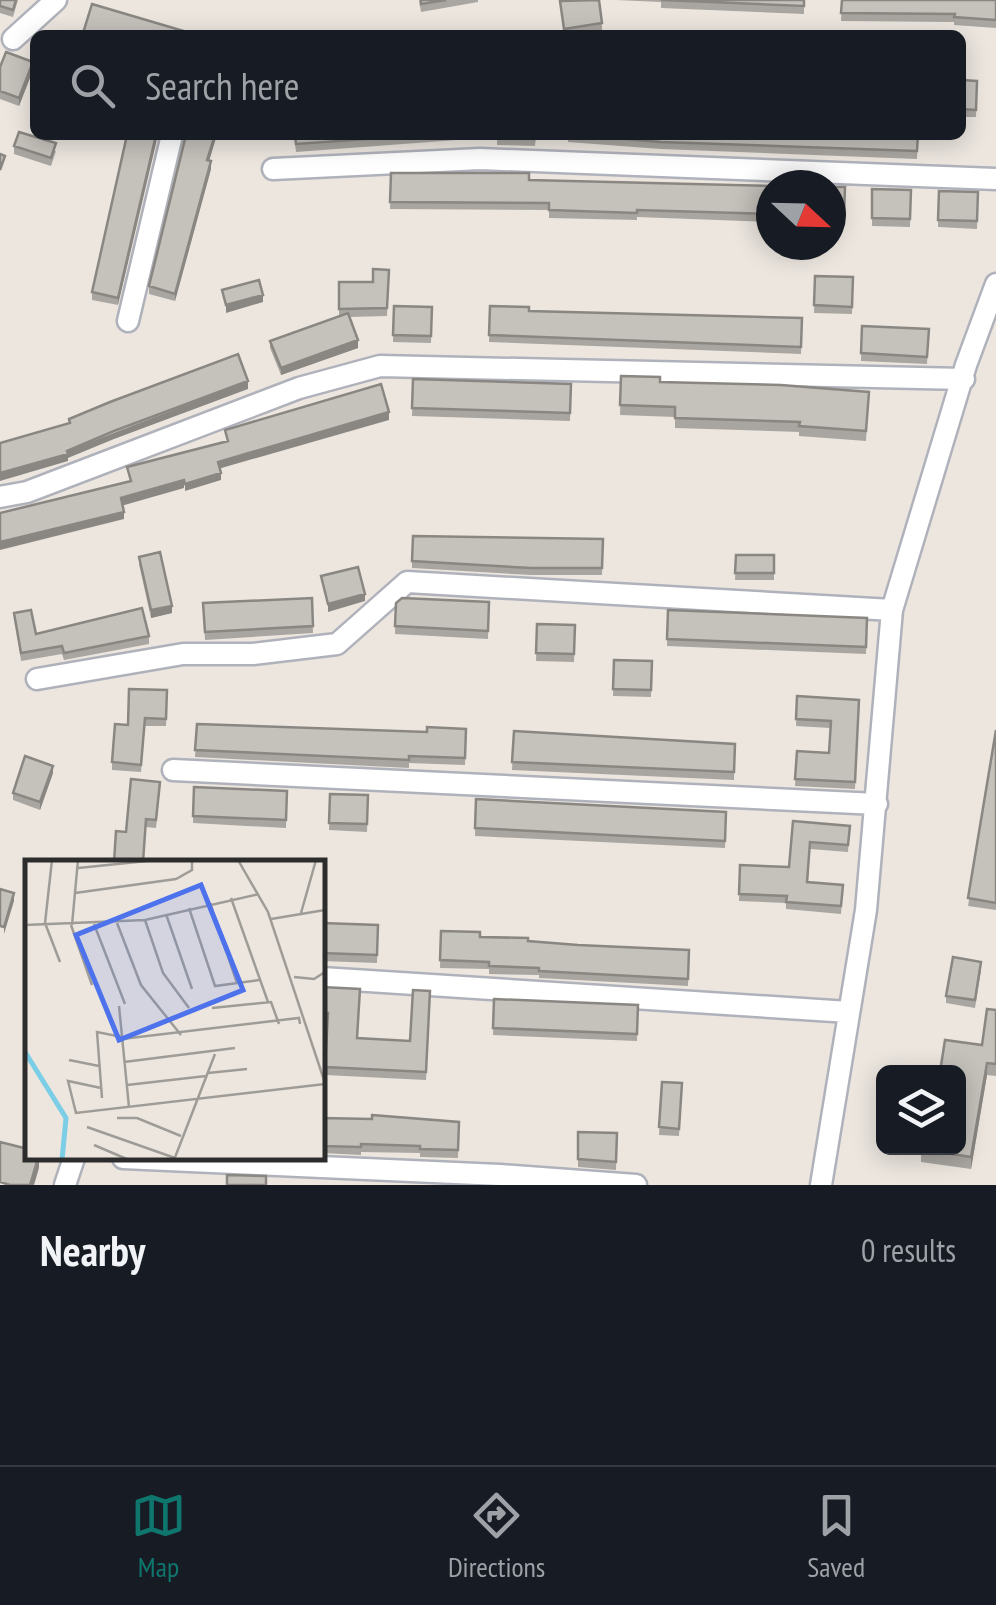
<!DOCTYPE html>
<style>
:root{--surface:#171b24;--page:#242831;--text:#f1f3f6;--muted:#9ea1a6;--line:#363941;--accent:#0f766e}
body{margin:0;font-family:"PT Sans Narrow",sans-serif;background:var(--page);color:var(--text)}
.controls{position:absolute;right:30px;bottom:30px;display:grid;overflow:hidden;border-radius:15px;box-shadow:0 5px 25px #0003}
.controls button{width:90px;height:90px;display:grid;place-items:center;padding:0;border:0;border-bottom:2px solid var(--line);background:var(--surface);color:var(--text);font:50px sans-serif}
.compass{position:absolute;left:756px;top:170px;width:90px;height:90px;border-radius:50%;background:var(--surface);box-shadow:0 5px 25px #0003;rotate:112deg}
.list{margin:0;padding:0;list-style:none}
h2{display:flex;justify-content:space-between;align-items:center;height:130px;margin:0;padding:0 40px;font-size:42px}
h2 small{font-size:32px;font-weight:400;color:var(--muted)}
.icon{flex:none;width:55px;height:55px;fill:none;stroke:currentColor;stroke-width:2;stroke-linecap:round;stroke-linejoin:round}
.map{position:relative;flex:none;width:996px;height:1185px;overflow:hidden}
.search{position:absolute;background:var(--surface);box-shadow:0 5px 25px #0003;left:30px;right:30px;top:30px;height:110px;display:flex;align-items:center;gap:25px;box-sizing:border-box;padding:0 35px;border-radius:15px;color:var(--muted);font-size:38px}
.sheet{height:280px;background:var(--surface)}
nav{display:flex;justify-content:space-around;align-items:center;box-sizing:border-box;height:140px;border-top:2px solid var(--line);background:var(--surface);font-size:28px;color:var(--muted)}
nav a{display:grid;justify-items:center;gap:5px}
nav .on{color:var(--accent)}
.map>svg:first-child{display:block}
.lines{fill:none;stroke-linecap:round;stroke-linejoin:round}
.minor-casing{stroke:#b0b2bb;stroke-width:25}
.minor{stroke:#fff;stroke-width:20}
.wall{fill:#a9a6a1}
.shaded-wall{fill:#8a8783}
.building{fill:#c5c1bb;stroke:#8a8783;stroke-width:2.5}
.inset-river{fill:none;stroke:#7bcee6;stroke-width:5}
.inset-road{fill:none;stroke:#9f9c97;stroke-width:2.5}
.view{fill:#4d72ec;fill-opacity:0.15;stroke:#4d72ec;stroke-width:5}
.inset-edge{fill:none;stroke:#2c2c2c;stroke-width:5}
</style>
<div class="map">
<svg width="996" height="1185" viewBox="0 0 996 1185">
<rect width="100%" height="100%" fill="#ece6df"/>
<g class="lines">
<defs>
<path id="minor" d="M13 39 56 0
M273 169 480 159 996 179
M128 321 172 135
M0 497 27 492 299 388 380 366 964 379
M37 679 183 654H253L337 644 407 582 892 610
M173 770 877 804
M322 978 849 1012
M123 1158 500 1175 636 1185
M65 1185 74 1158
M821 1185 866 910 892 610 966 365 996 284"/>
</defs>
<use href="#minor" class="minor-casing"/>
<use href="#minor" class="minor"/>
</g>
<path class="wall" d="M0 0H18L13 17 0 13Z
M419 0H478V2L421 12Z
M616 0H804V14L661 8V2Z
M842 0H996V28L954 25V22L841 21Z
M560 1 602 23V31L564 35Z
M0 67 33 70 19 106 0 99Z
M961 80 977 81 976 117H961Z
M127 135 118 305 92 300V292Z
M294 135H536L535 146 497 145V137L296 152Z
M568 135H918L917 159 661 149 568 142Z
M14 146 56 151 51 166 14 154Z
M210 161 211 169 175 301 149 294V286Z
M391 173 529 180 771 186V222L637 217V220L549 218V210L390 209Z
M831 187H845L844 224 831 223Z
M872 189 911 190 910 227 872 226Z
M939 191 978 192 977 229 938 227Z
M389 270 387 316 349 317 358 348 281 375 270 348V341L339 317V282H373Z
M815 276 853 277 852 314 814 313Z
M394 306 432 307 431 343 393 342Z
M490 306 529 311 802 318 801 354 489 342Z
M862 326 929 329 927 364 861 361Z
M621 376 660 382 869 392 866 441 799 436V432L675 428V417L620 415Z
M413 379 571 384 570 421 412 416Z
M603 539 602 575H531L412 568V561Z
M736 555H774V580H735Z
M139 557 172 613 151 618 139 564Z
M312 598 313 633 205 640 203 603Z
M489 602 488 639 395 634 396 603Z
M668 610 867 618 866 654 667 646Z
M14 613 36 634 149 636V644L64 660 62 654 21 661Z
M537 624 575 625 574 662 536 661Z
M614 660 652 661 651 697 613 696Z
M167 690 166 726H145L141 772 112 770V762L128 725Z
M797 696 859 700 855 789 795 786 797 751 829 753 830 728 796 726Z
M197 724 427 732 466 729 465 765 409 763V768L195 757Z
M996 730V910L968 906Z
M514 731 735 744 734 780 512 770Z
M53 773 40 810 13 800V793Z
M194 787 287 791 286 828 193 823Z
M160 789 156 828 146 827 126 832Z
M330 794 368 795 367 832 329 830Z
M476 799 726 812 725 848 475 836Z
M793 821 850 826 848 852 810 849 808 882 843 885 841 914 786 909V903L739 901 740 865 789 867Z
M322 923 378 925 377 963 322 961Z
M441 931 480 937 578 945 689 950 688 986 539 978V975L489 974V969L440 968Z
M981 970 975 1008 946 1003V996Z
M322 987 357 1038 410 1041 430 991 426 1080 325 1075 328 1021 322 1020Z
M494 999 638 1005 637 1041 493 1035Z
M996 1010V1076L987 1075 971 1169 921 1162V1148L940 1072 982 1045Z
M662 1082 682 1083 679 1136 659 1135Z
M322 1118 459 1122 458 1158 420 1157V1153L361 1152V1155L322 1153Z
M578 1132 617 1133 616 1170 578 1167Z"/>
<path class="shaded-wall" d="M33 62V70L19 106V98Z
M156 135H158L118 305V298Z
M215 135H217L207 168V160Z
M211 161V169L175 301V294Z
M263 295V302L226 313V305Z
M358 340V348L281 375V368Z
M248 381V389L114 439 68 458V461L0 481V473L67 451Z
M389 412V420L218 469V462Z
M221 473V480L185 491V484Z
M184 480V488L121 506V498Z
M124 512V519L0 550V542Z
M365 594V601L328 612V604Z
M172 606V613L151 618V610Z
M53 766V773L40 810V802Z
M14 893V901L4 934V927Z
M987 1063V1075L971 1169V1157Z
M38 1158H39V1168L34 1185H30Z"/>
<path class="building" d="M0 0H16L13 10 0 6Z
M421 0H446L421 4Z
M599 0 602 23 564 29 560 1Z
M661 0H804V6Z
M842 0H996V20L954 17 955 14 841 13Z
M92 4 197 35H100L84 30Z
M6 52 33 62 19 98 0 91V67Z
M961 80 977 81 976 110 961 109Z
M19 132 56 143 51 158 14 146Z
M127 135H156L118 298 92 292Z
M186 135H215L207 160 211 161 175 294 149 286Z
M295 135H424L296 144Z
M497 135H536L535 139 497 137Z
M578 135H918L917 151 661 142Z
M0 154 5 156 0 170Z
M391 173H529V180L771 186V214L637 210V213L549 210V203L390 202Z
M831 187H845L844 216H831Z
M872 189 911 190 910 219 872 218Z
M939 191 978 192 977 221 938 220Z
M373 269 389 270 387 308 339 309V282H373Z
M815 276 853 277 852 307 814 305Z
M259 280 263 295 226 305 222 290Z
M394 306 432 307 431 336 393 335Z
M490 306 529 307V311L802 318 801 347 489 335Z
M348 313 358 340 281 368 270 341Z
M862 326 929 329 927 357 861 353Z
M238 354 248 381 114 431 67 451 68 454 0 473V443L70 423 69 419 110 402Z
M621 376 660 377V382L781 385 869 392 866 431 799 426 800 422 675 418V407L620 405Z
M413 379 571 384 570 413 412 408Z
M381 384 389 412 218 462 221 473 185 484 184 480 121 498 124 512 0 542V513L131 481 127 467 228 441 225 430Z
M413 536 603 539 602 568H531L412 561Z
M160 552 172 606 151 610 139 557Z
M736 555H774V573H735Z
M358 567 365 594 328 604 321 576Z
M312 598 313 626 205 632 203 603Z
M402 598 489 602 488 631 395 626 396 603Z
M142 608 149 636 64 653 62 646 21 653 14 613 31 610 36 634Z
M668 610 867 618 866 647 667 639Z
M537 624 575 625 574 654 536 653Z
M614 660 652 661 651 690 613 689Z
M129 689 167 690 166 719 145 718 141 765 112 762 115 724 128 725Z
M797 696 859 700 855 782 795 779 797 751 829 753 831 721 796 719Z
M197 724 427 732V727L466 729 465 758 409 756V760L195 750Z
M996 730V903L968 898Z
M514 731 735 744 734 772 512 762Z
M25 756 53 766 40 802 13 793Z
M131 779 160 782 156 820 146 819 143 862H114L116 831 126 832Z
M194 787 287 791 286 820 193 816Z
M330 794 368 795 367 824 329 823Z
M476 799 726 812 725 841 475 828Z
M793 821 850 826 848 845 810 842 807 882 843 885 841 906 786 902 787 896 739 894 740 865 789 867Z
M0 889 14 893 4 927 0 926Z
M322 923 378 925 377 955 322 953Z
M441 931 480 932V937L528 938V941L578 945 689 950 688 979 539 971V968L489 966V962L440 960Z
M953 957 981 962 975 1000 946 996Z
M322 987 360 989 357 1038 410 1041 413 990 430 991 426 1072 325 1067 328 1013H322Z
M494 999 638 1005 637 1034 493 1028Z
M987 1009 996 1010V1064L987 1063 971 1157 921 1149V1148H958V1072H933L934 1070 940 1072 945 1040 982 1045Z
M662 1082 682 1083 679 1129 659 1127Z
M372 1115 459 1122 458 1150 420 1149V1146L361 1144V1147L322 1146V1118L372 1119Z
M578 1132 617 1133 616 1162 578 1159Z
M0 1142 28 1149V1158H38L30 1185H10L0 1182Z
M227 1175 266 1176V1185H227Z"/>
<g transform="translate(25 860)">
<rect width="300" height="300" fill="#ece6df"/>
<path class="inset-river" d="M0 192 41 258 37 300"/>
<path class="inset-road" d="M27 0 20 63 35 102M213 0 243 52 300 223M53 8 132 0M50 33 151 19 167 10V0M206 38 243 142M185 43 212 123M164 48 190 126 234 120M276 53 291 0M141 54 167 129M246 59 300 50M120 60 138 113 164 148M92 63 116 125 156 175M69 64 100 144M0 65 120 60 234 34M46 65 67 125M47 65 53 0M269 117 289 119 300 112M94 146 104 247M187 148 246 142 254 164M97 179 274 158 275 164M44 200 74 206M99 202 210 188M183 213 222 209M102 225 181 216M76 228 43 221 51 253 300 224M77 238 72 172 97 177M92 258H112L156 276M62 267 150 298M69 285 104 300M149 300 190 194"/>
<path class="view" d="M176 25 218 130 94 180 51 75Z"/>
<rect width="300" height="300" class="inset-edge"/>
</g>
</svg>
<div class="controls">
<button><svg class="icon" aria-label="layers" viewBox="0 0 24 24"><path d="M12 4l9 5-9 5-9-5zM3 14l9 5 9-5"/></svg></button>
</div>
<svg class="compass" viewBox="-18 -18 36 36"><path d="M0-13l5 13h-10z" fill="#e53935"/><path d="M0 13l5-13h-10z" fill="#9ea1a6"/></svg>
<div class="search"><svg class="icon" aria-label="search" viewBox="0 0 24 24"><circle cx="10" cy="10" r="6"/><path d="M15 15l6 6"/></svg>Search here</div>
</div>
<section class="sheet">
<h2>Nearby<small>0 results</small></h2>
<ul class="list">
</ul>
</section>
<nav>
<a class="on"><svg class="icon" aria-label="map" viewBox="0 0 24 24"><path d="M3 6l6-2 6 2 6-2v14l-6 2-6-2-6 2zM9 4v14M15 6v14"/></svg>Map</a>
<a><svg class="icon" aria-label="directions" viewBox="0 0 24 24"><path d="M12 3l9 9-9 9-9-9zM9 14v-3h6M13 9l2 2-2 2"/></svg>Directions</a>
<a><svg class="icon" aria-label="saved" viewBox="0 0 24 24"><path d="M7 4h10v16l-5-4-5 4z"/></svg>Saved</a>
</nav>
